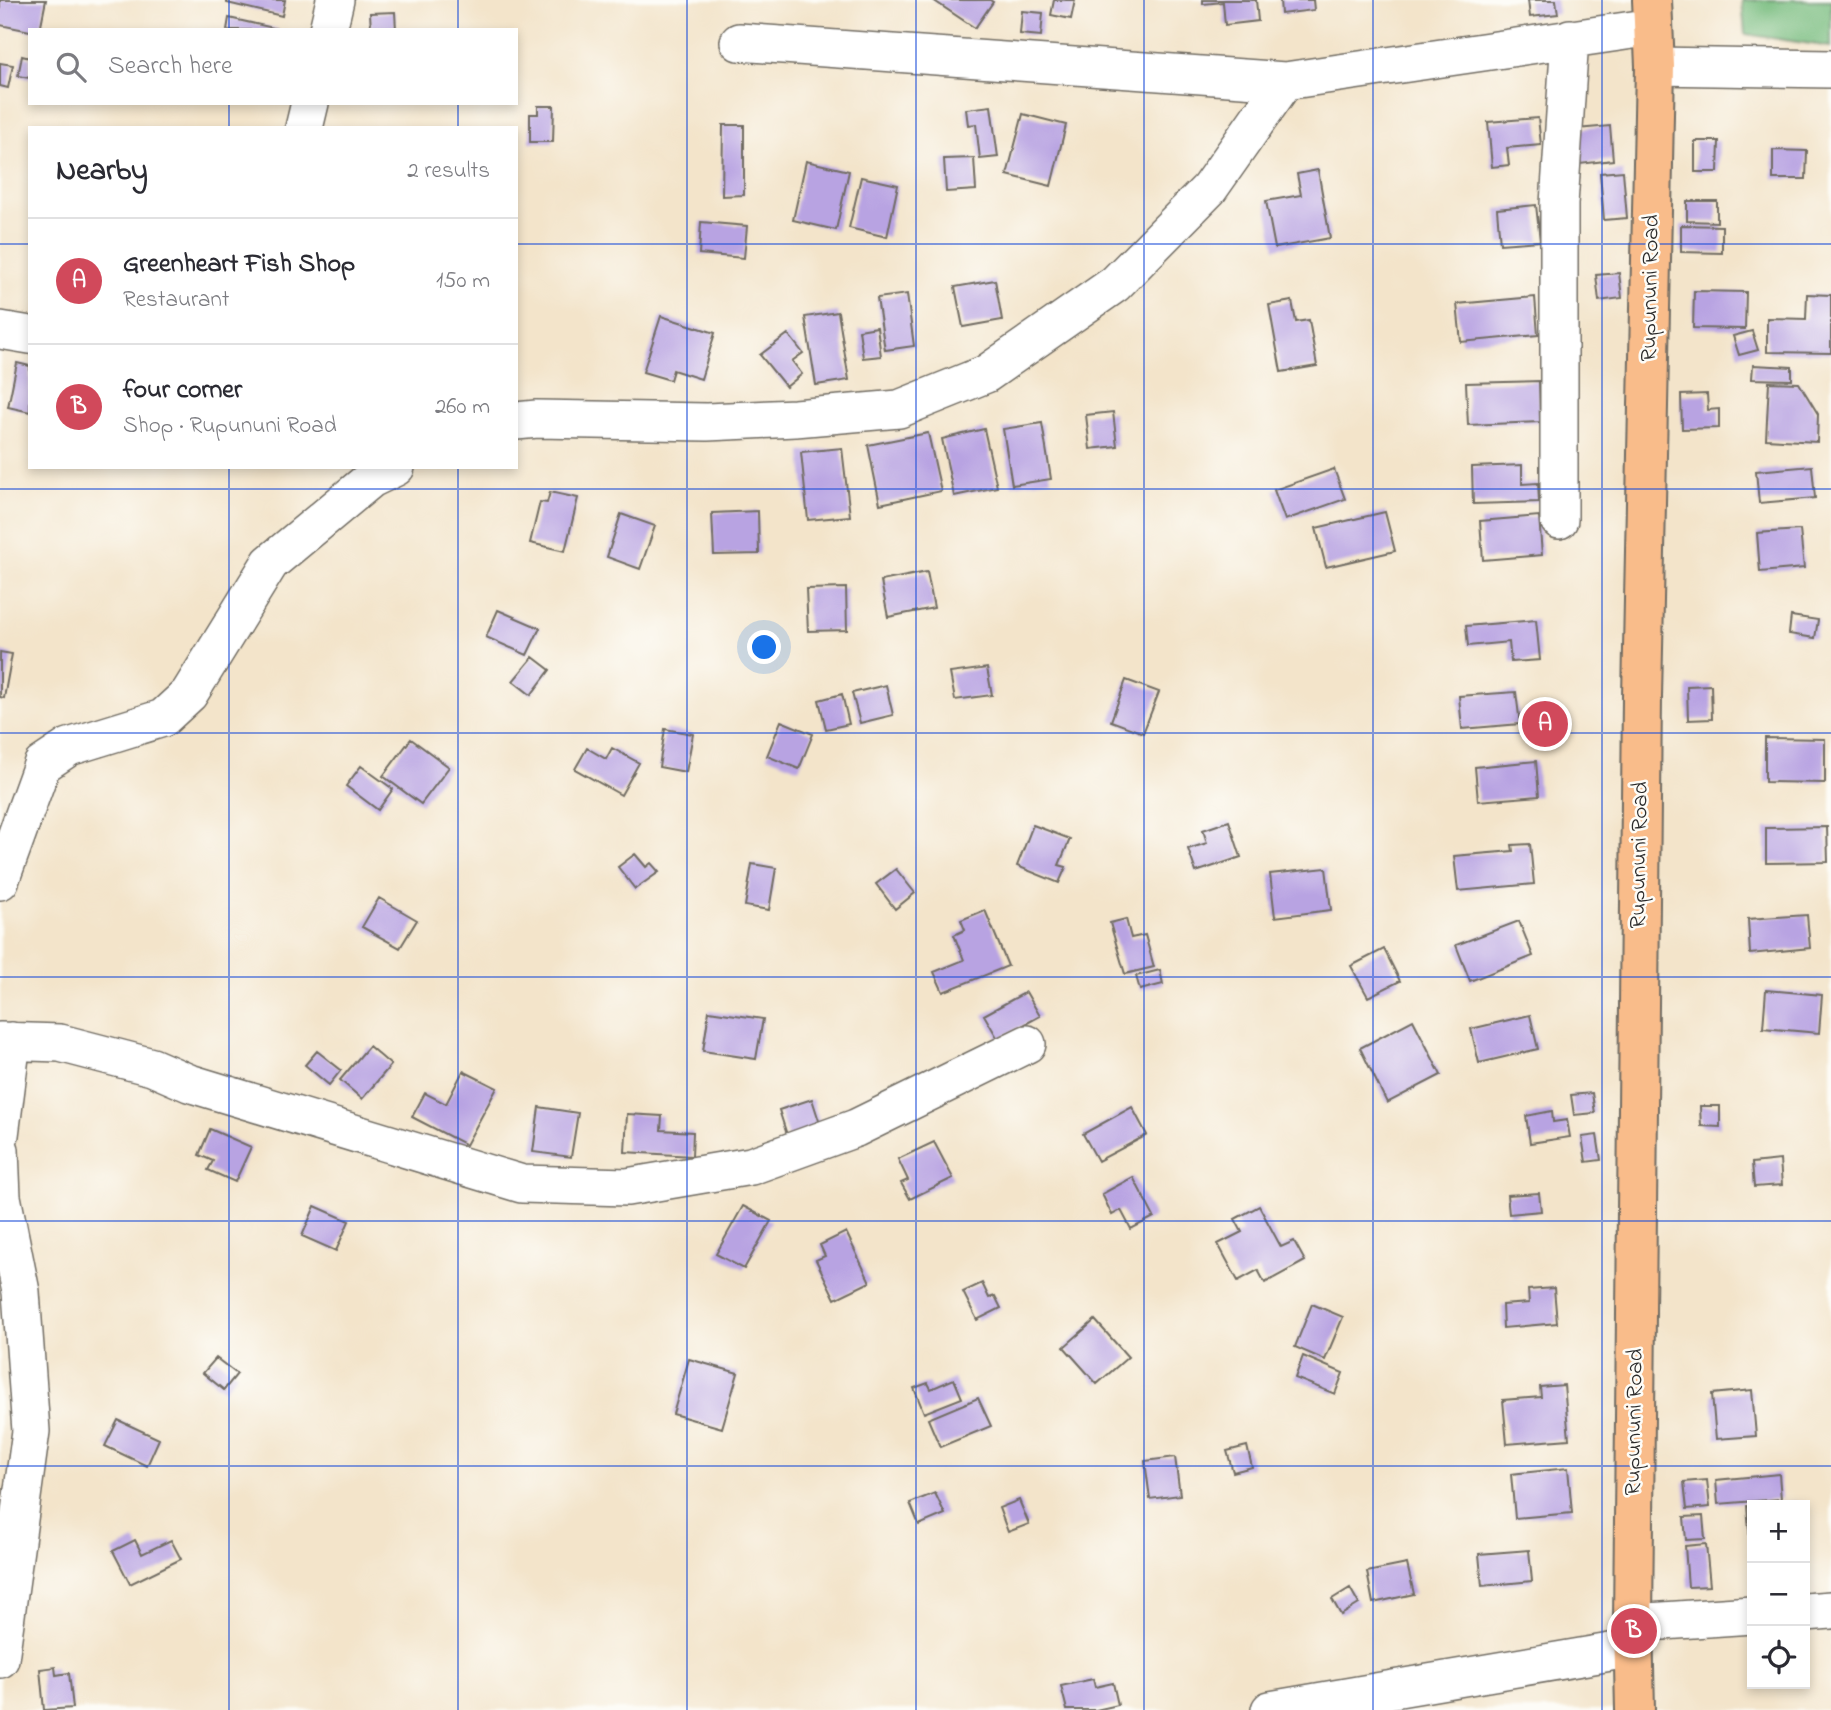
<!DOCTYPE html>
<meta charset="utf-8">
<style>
:root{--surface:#fff;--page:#f2f2f3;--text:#2b2b33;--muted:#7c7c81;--line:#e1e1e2;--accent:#d1495b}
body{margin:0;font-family:"Indie Flower",sans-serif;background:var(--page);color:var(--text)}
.controls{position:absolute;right:21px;bottom:21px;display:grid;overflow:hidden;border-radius:0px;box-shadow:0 4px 10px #0003}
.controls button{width:63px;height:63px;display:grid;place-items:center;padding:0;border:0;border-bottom:2px solid var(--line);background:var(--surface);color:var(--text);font:35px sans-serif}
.you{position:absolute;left:765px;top:648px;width:24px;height:24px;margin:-18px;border:5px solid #fff;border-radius:50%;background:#1a73e8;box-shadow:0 0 0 10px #1a73e833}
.badge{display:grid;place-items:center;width:46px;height:46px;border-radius:50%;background:var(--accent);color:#fff;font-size:23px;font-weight:700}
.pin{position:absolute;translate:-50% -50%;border:4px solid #fff;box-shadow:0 2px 7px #0006}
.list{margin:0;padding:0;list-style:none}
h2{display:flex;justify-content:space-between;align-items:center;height:91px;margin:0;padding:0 28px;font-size:30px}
h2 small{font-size:23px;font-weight:400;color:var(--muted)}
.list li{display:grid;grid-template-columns:46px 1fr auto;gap:21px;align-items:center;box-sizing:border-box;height:126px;padding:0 28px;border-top:2px solid var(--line)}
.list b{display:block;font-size:26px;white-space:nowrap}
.list p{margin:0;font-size:23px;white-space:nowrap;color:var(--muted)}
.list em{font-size:23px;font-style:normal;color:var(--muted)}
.icon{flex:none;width:38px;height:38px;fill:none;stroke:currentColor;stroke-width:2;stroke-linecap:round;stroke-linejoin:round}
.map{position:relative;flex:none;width:1831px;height:1710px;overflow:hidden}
.search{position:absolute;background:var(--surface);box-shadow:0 4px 10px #0003;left:28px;top:28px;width:490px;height:77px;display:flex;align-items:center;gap:18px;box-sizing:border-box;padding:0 24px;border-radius:0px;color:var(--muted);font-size:26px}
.panel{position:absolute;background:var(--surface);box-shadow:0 4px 10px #0003;left:28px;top:126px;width:490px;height:343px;border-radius:0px}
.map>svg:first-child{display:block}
.forest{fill:#79bd80;stroke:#527456;stroke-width:2}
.building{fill:#b8a3e2}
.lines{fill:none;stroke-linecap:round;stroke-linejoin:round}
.minor-casing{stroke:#716c63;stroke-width:40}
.major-casing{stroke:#716c63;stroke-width:42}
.minor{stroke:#fff;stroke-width:37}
.major{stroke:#f9bc8a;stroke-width:38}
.grid{fill:none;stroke:#1d4ed8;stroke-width:2;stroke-opacity:0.55}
.labels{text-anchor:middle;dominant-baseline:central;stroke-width:5;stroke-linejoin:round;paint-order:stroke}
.street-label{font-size:23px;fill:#2b2b2b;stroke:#fdfcf7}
</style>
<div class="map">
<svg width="1831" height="1710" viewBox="0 0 1831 1710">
<rect width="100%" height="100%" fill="#fdfcf7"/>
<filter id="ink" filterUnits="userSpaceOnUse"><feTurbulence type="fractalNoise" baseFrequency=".0143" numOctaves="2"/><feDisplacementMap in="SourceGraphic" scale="14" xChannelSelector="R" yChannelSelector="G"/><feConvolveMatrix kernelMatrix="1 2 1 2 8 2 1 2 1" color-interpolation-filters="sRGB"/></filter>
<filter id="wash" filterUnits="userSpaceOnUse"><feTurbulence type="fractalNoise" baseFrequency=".00686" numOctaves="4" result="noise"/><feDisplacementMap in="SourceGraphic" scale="28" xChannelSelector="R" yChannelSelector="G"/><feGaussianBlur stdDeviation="1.57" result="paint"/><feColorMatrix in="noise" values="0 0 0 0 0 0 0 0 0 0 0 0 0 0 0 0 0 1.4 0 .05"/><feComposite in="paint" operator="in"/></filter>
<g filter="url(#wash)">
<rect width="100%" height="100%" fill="#f3e4ca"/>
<path class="forest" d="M1742 0H1831V47L1745 34Z"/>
<g id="blocks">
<path class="building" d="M0 0H46L40 30 30 31 0 25Z
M227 0H285L282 16 227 3Z
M933 0H990L993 2 975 28Z
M1054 0H1075L1071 19 1051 15Z
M1203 0H1256L1258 21 1225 25 1223 2 1203 4Z
M1280 0H1313L1314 10 1281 14Z
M1528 0H1556L1558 14 1530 17Z
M1022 11 1043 13 1041 36 1020 34Z
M395 12 396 30H371L370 13Z
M229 18 278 29V30H227Z
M22 56 30 58V78L18 76Z
M0 63 13 65 8 88 0 86Z
M538 106H554L553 142H530V114H538Z
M991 106 998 157 980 159 976 124 968 125 966 109Z
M1023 114 1066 125 1051 186 1007 175Z
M1538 118 1541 145 1507 148 1509 165 1492 167 1488 122Z
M723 125H744V195L722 196Z
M1610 126 1613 160 1580 164 1577 129Z
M1695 141H1719L1718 172H1695Z
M1773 150 1807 151 1806 179H1773Z
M974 158 976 190 946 192 944 159Z
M806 161 849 171 836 230 793 220Z
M1318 170 1330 238 1275 248 1266 201 1301 195 1297 174Z
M1623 171 1627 218 1604 220 1600 173Z
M861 177 898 185 887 237 849 228Z
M1687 201H1717V222L1687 221Z
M1536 205 1540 241 1500 244 1497 209Z
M701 222 747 226 744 258 699 254Z
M1681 225 1722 226V253L1681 252Z
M1619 273 1622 298 1599 301 1596 275Z
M995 280 1002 320 963 327 955 287Z
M1694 291 1746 292 1745 329 1693 328Z
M907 294 914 346 885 350 877 298Z
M1807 294 1831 295V353L1767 352V318L1806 319Z
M1535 297 1538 335 1461 342 1457 304Z
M1292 301 1296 322 1309 320 1317 366 1281 372 1269 305Z
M838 312 849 380 816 385 805 317Z
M661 316 715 333 701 379 673 370 670 380 643 372Z
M877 327 881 356 863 358 859 330Z
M1752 331 1758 350 1739 355 1733 336Z
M788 334 803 353 792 361 802 374 786 387 760 355Z
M17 363 30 366V412L8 407Z
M1753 365 1792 367V380L1752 379Z
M1539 381 1540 422 1468 425 1466 383Z
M1769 382 1799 383 1818 414 1817 442 1766 439Z
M1707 394 1708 410 1719 409V428L1682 429 1681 395Z
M1113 412 1117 446 1090 449 1086 415Z
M1042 423 1051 479 1012 485 1003 429Z
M984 429 997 487 954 496 942 439Z
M928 433 941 491 880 504 868 445Z
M842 448 850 516 808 520 801 452Z
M1522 465V484L1538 483 1539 502 1473 504 1472 467Z
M1812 466 1815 498 1759 503 1756 471Z
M1334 469 1345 499 1285 520 1274 490Z
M550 492 578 498 565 551 530 543 540 502 547 503Z
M758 511 759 554 714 555 712 513Z
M1385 512 1395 551 1326 567 1316 528Z
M621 514 655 526 640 569 607 557Z
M1539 516 1542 555 1483 560 1480 521Z
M1800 530 1804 568 1760 572 1757 533Z
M927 572 934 608 888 617 881 581Z
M846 588 847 630 808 631 806 589Z
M498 610 540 628 527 655 486 637Z
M1791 616 1818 620 1815 638 1789 634Z
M1536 620 1540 660 1511 662 1509 642 1468 646 1466 626Z
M0 652 12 654 4 698 0 697Z
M533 657 550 670 531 695 513 681Z
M987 668 992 695 955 700 950 673Z
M1126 680 1159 692 1143 733 1111 721Z
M886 685 893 715 860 723 852 693Z
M1711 685 1712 719 1688 720 1687 686Z
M1516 692 1520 724 1462 729 1459 696Z
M842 694 849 724 826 729 819 700Z
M781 721 813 734 799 769 767 756Z
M665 729 693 734 686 772 659 767Z
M1765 738 1825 739V783L1765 782Z
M411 739 449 767 421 804 383 776Z
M587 748 606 759 612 748 639 763 621 795 575 769Z
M1536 761 1539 796 1478 801 1475 767Z
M361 766 393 789 378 810 346 786Z
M1229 821 1241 857 1196 872 1188 849 1207 843 1203 830Z
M1033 825 1070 839 1059 865 1066 867 1059 883 1017 866Z
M1827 827 1828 862 1766 863V828Z
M1530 844 1534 884 1458 891 1454 856 1513 851 1512 845Z
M635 854 646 867 651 863 659 872 635 889 618 867Z
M752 864 776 868 769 910 745 906Z
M1326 868 1331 910 1275 917 1270 874Z
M896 869 915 893 895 909 876 884Z
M379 898 417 920 400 948 362 927Z
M985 910 1008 966 943 992 934 972 964 960 954 935 965 930 961 920Z
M1807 915 1810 948 1750 954 1748 919Z
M1126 919 1131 938 1145 935 1154 967 1125 974 1110 923Z
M1519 921 1533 956 1470 981 1456 945Z
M1384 949 1400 981 1368 997 1351 966Z
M1160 970 1163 984 1140 990 1136 976Z
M1766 990 1822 995 1819 1033 1763 1028Z
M1026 992 1040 1016 998 1039 984 1015Z
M709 1011 763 1019 756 1059 703 1051Z
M1530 1015 1538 1049 1479 1063 1471 1029Z
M1413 1020 1441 1075 1387 1103 1360 1048Z
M369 1046 391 1065 362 1099 340 1080Z
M317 1051 341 1070 329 1085 305 1065Z
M463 1071 497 1088 466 1145 412 1117 425 1093 446 1104Z
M1592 1093 1595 1113 1574 1115 1571 1095Z
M812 1099 822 1130 789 1141 779 1110Z
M1700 1106H1720V1127L1701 1126Z
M539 1107 578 1113 571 1157 533 1152Z
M1132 1107 1147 1135 1098 1161 1083 1134Z
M1552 1111 1553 1122 1567 1120 1570 1137 1530 1143 1526 1116Z
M627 1114 662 1116 661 1130 693 1132 692 1156 625 1152Z
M210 1129 251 1147 235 1182 208 1170 213 1161 199 1155Z
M1597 1135 1601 1160 1586 1162 1582 1137Z
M934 1142 953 1178 910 1199 901 1183 908 1180 898 1159Z
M1780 1160 1782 1185 1754 1187 1752 1163Z
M1133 1177 1154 1217 1131 1229 1121 1210 1112 1215 1102 1194Z
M1539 1193 1541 1211 1509 1214 1507 1195Z
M315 1206 349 1221 336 1251 302 1236Z
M743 1206 771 1221 744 1269 716 1254Z
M1259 1206 1281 1247 1294 1241 1305 1261 1265 1283 1258 1270 1238 1281 1218 1244 1242 1232 1235 1219Z
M846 1232 870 1282 835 1299 816 1260 825 1256 820 1245Z
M982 1283 989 1298 995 1296 1001 1308 977 1320 963 1292Z
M1554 1288 1557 1323 1503 1328 1502 1305 1529 1303 1528 1290Z
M1312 1304 1343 1317 1325 1360 1295 1347Z
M1095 1320 1128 1357 1097 1384 1064 1347Z
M1303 1356 1343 1373 1335 1394 1295 1378Z
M216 1358 237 1374 224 1390 203 1373Z
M689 1359 738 1373 722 1428 673 1414Z
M954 1379 962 1398 924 1413 914 1388 928 1383 931 1389Z
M1564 1385 1569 1439 1507 1444 1503 1400 1541 1397 1540 1387Z
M1752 1390 1756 1436 1716 1439 1712 1394Z
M978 1398 991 1426 940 1447 928 1419Z
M118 1420 159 1439 147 1466 105 1446Z
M1247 1446 1252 1467 1233 1472 1227 1451Z
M1175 1457 1180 1495 1150 1499 1145 1461Z
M1568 1468 1572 1513 1515 1518 1511 1474Z
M1779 1474 1781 1499 1718 1504 1716 1480Z
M1707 1480 1710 1507 1687 1509 1684 1482Z
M935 1493 945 1514 919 1525 910 1503Z
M1019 1500 1029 1524 1008 1532 999 1508Z
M1801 1501V1505H1774V1503Z
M1752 1505V1542H1750L1747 1506Z
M1703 1516 1705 1539 1686 1540 1684 1517Z
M135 1540 142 1554 171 1540 181 1559 130 1584 113 1551Z
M1706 1544 1710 1586 1688 1587 1685 1546Z
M1529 1550 1532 1581 1482 1586 1479 1554Z
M1407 1564 1414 1594 1373 1603 1367 1572Z
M1350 1588 1359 1604 1341 1615 1332 1599Z
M55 1667 56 1675 69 1673 73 1708 44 1710 40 1669Z
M1093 1679 1095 1687 1113 1683 1118 1705 1096 1710H1067L1061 1686Z"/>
</g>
</g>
<g filter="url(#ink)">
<use href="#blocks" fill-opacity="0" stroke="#716c63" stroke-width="2"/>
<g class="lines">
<defs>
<path id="minor" d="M328 30 335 0
M739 42 1285 81 1653 27
M1655 66 1831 69
M304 128 310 103
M0 330 30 335
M516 421 537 419 707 422 795 418 899 409 986 374 1115 284 1209 189 1285 81
M1559 520V204L1570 38
M0 881 42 765 69 747 163 718 189 694 270 563 371 479 396 467
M0 1041 60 1043 152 1067 189 1083 522 1184 627 1187 751 1166 856 1128 1027 1044
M0 1135 12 1041
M0 1150 2 1197 21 1292 31 1431 0 1659
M1805 1612 1831 1610
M1633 1623 1752 1615
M1270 1710 1634 1648"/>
<path id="major" d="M1635 1710 1633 1623 1642 697 1655 66 1652 0"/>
</defs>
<use href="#minor" class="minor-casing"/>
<use href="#major" class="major-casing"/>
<use href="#minor" class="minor"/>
<use href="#major" class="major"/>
</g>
</g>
<path class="grid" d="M229 0V30M458 0V30M687 0V1710M916 0V1710M1144 0V1710M1373 0V1710M1602 0V1710M229 103V128M458 103V128M0 244H30M516 244H1831M229 467V1710M458 467V1710M0 489H1831M0 733H1831M0 977H1831M0 1221H1831M0 1466H1831"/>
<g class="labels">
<g class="street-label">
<text transform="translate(1651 288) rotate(-89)">Rupununi Road</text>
<text transform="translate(1640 855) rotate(-89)">Rupununi Road</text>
<text transform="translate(1635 1422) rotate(-89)">Rupununi Road</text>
</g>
</g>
</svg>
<div class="controls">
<button>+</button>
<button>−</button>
<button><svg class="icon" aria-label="locate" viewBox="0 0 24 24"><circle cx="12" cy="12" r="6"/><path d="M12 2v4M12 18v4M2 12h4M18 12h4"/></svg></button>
</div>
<div class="you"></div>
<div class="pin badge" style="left:1545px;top:724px">A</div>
<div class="pin badge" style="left:1634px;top:1631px">B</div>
<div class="search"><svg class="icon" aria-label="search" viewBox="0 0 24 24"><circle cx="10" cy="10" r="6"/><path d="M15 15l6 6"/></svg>Search here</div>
<section class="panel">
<h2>Nearby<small>2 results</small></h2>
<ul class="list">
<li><span class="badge">A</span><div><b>Greenheart Fish Shop</b><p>Restaurant</p></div><em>150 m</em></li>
<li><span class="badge">B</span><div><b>four corner</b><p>Shop · Rupununi Road</p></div><em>260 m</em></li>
</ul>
</section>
</div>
